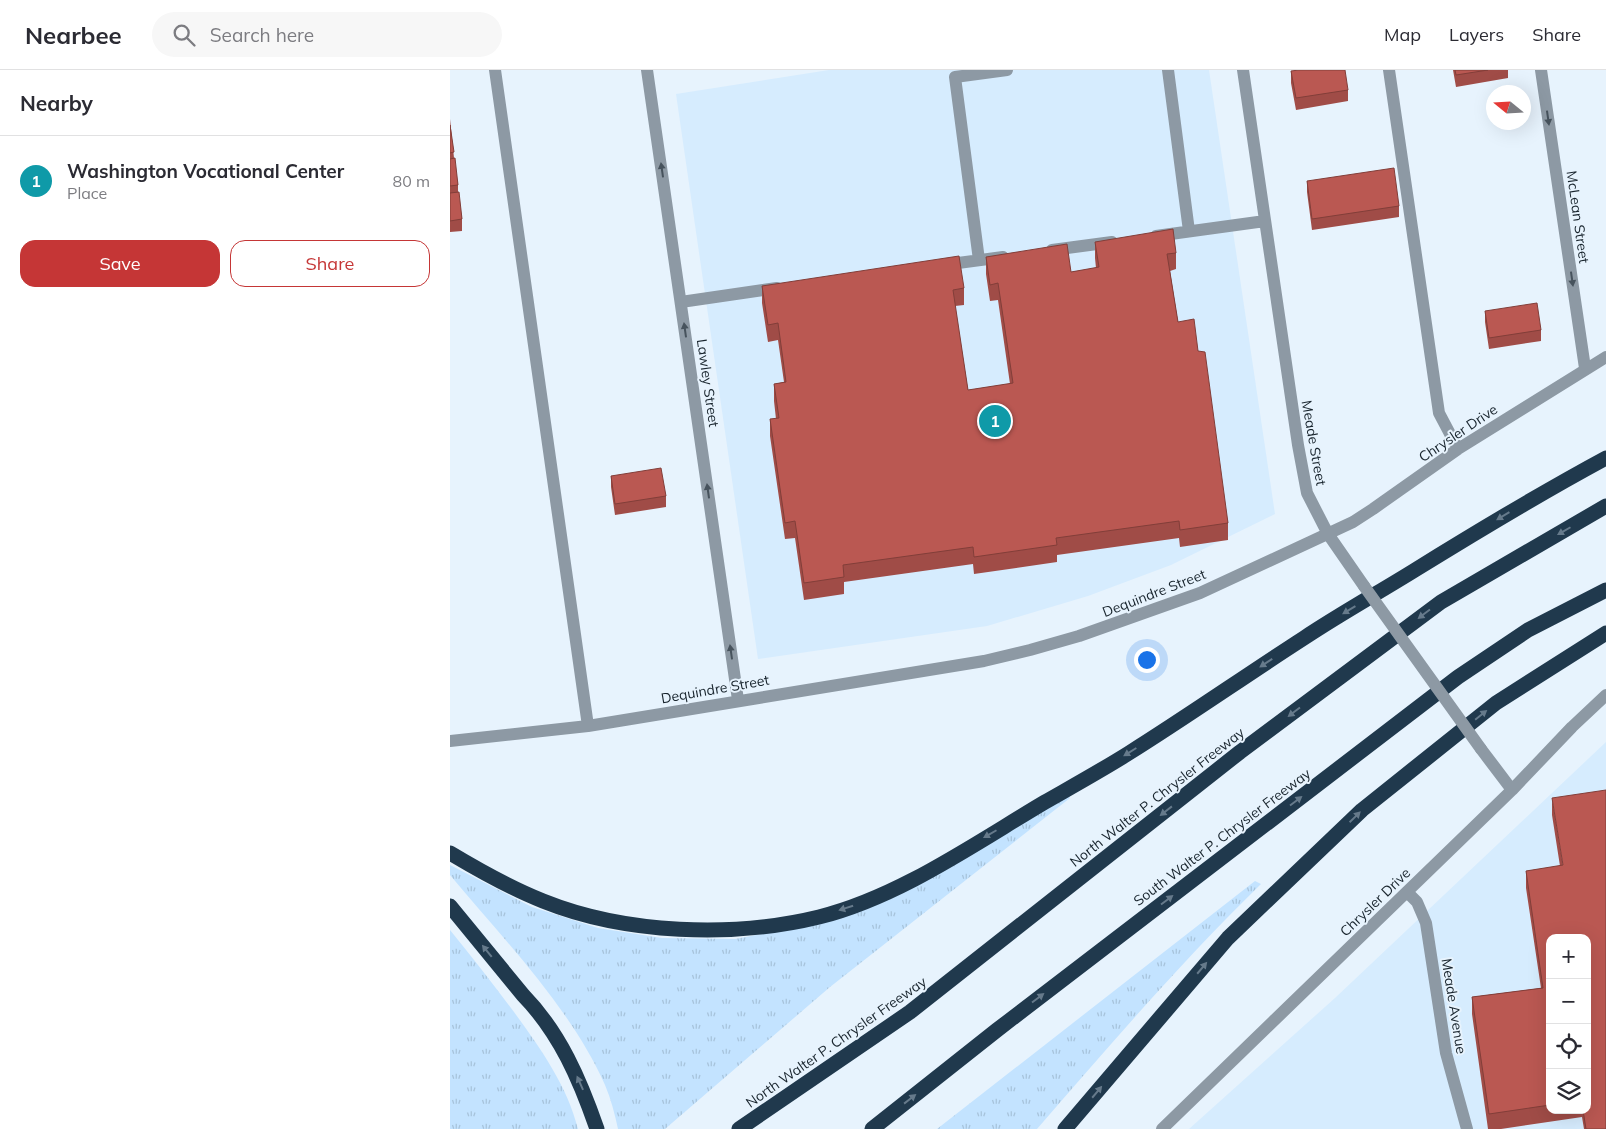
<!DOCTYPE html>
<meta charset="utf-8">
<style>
:root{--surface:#fff;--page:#f7f7f7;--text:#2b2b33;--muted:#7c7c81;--line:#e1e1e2;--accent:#c53636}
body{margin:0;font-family:Mulish,sans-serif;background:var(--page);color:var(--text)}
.controls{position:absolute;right:15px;bottom:15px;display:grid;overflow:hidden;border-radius:10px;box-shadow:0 5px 20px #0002}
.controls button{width:45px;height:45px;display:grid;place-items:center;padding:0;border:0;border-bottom:1px solid var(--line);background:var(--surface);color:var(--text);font:25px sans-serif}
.compass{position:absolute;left:1036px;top:15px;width:45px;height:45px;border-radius:50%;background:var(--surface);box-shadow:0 5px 20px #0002;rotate:288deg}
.you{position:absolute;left:696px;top:589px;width:18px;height:18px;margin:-12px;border:4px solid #fff;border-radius:50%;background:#1a73e8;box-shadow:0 0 0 8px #1a73e833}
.badge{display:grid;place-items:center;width:32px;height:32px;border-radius:50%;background:var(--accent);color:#fff;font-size:16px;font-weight:700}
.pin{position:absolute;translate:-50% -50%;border:2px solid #fff;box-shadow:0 1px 5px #0006}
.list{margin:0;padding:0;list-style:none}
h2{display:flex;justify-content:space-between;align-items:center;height:65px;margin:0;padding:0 20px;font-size:21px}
h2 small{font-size:16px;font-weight:400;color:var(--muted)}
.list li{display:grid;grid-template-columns:32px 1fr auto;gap:15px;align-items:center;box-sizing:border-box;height:90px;padding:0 20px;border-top:1px solid var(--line)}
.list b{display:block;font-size:19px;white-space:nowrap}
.list p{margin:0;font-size:16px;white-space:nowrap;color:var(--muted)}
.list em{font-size:16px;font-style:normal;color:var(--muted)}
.actions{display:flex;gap:10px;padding:15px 20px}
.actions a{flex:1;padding:11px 0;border:1px solid var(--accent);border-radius:15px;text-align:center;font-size:18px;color:var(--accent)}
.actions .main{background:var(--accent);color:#fff}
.icon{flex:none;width:28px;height:28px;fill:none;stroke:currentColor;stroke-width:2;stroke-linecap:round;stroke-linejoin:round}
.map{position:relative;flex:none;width:1156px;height:1059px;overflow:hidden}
header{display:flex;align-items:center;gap:30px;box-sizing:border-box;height:70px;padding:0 25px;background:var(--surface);border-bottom:1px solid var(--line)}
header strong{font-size:24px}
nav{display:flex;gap:28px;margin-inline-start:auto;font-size:18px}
.search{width:350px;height:45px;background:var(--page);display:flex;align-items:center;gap:12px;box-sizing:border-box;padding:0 18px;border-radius:28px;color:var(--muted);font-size:19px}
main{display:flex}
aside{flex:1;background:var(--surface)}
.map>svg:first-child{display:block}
.built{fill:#d6ecfe;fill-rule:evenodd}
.grass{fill:url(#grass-tufts)}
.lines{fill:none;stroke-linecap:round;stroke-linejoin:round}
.minor{stroke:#8d99a4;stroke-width:12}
.highway{stroke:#20394d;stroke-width:15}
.minor-bridge{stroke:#8d99a4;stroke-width:12}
.wall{fill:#a04c47;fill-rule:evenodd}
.building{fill:#ba5852;stroke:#823e39}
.oneway{fill:#47535d}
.oneway2{fill:#667a8b}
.labels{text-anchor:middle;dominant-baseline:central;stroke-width:4;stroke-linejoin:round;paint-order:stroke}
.street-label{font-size:14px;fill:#18242d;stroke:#e7f3fd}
</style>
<header>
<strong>Nearbee</strong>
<div class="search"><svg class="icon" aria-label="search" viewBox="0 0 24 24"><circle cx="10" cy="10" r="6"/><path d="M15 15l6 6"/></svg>Search here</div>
<nav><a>Map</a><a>Layers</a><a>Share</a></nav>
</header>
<main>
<aside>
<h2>Nearby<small></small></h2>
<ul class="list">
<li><span class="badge" style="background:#0f9aa8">1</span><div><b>Washington Vocational Center</b><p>Place</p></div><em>80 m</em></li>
</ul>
<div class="actions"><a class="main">Save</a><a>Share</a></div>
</aside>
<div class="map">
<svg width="1156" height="1059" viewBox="0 0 1156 1059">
<defs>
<pattern id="grass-tufts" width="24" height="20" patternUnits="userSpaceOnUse" patternTransform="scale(1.25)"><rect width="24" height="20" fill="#c3e3ff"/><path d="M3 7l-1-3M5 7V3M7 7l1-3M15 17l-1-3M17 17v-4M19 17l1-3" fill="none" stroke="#a7c3db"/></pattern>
</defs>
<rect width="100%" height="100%" fill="#e7f3fd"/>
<path class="built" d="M379 0H759L825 444 721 495 638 526 537 556 308 589 226 24Z
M1156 672V1059H739L885 928ZM1100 868H1137V1040H1100Z"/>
<path class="grass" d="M616 723 620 728 380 917 215 1059H168C165 1045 161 1029 155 1015 121 938 54 870 0 805V795L82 837 148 858 212 868 285 869 370 853Z
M805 811 811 814C732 891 659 976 587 1059H487Z
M0 860C22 887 43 914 64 942 90 978 117 1015 128 1059H0Z"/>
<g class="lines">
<path class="minor" d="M45 0 138 656
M197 0 288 630
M718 0 739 161
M793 0 848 375 857 423 878 464 914 516
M939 0 989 343 1008 379
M1091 0 1135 298
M706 166 815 151
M602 180 662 172
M529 190 505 7 557 0
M493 195 553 187
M231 232 327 218
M0 671 138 656 534 591 580 580 629 566 750 523 903 452 923 439 1008 379 1156 287
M1031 679 1062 720
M957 822 967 832 976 853 996 983 1017 1059
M712 1059 1062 720 1122 657 1156 625"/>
<path class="highway" d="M0 783C30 801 60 818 93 831 175 864 283 868 369 847 449 827 524 774 595 732 623 716 652 700 679 683 738 646 795 606 854 568 890 544 928 523 965 500 1028 461 1091 423 1156 388
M0 836 73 925C110 963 130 1010 147 1059
M289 1059 460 942 790 682 991 532 1156 436
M422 1059 547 960 1008 607 1078 560 1156 520
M615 1059 778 868 912 740 1046 633 1156 563"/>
<path class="minor-bridge" d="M914 516 1031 679"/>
</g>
<path class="wall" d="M1003 0H1058V8L1006 17Z
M841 1 898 20V31L846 40 841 13Z
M0 49 4 88 8 115V122L12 149V161L0 162Z
M857 111 949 136V147L862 160 857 122Z
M645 172 726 183V199L720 201 728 252 748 281 778 453V470L730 477 729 468 607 485V492L524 504 523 494 394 512V524L354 530 345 468 335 469 320 366V349H326L324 331V314L334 312 328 270 318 272 312 233V216L514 218V235L505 236 518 320 560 314 548 230 540 231 536 204V187L621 202 646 198 645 188Z
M1035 241 1091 260V271L1039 279 1035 252Z
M161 406 216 426V437L165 445 161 417Z
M1102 728 1156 1059H1134L1132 1047 1051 1059H1038L1022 944V927L1091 918 1076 818V801L1110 796 1102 745ZM1100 868 1137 1040H1100Z"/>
<path class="building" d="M849 0H895L898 20 846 28 841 1Z
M1005 0H1038L1006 5Z
M0 55 4 82 0 83Z
M5 88 8 115 0 116V89Z
M944 98 949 136 862 149 857 111Z
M9 122 12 149 0 151V123Z
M723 159 726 183 717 184 728 252 744 249 748 281 755 282 778 453 730 460 729 451 606 468 607 475 524 487 523 477 393 495 394 507 354 513 345 451 335 453 320 349 329 348 324 314 336 312 328 253 318 255 312 216 509 186 514 218 503 220 518 320 563 313 548 213 540 215 536 187 617 174 621 202 649 197 645 172Z
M1087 233 1091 260 1039 268 1035 241Z
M211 398 216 426 165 434 161 406Z
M1156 720V1059H1136L1133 1040H1137V868H1100V1035L1039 1044 1022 927 1093 918 1076 801 1113 795 1102 728Z"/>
<defs><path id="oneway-solid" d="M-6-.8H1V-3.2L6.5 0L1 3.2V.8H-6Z" transform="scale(1.25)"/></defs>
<g class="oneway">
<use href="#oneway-solid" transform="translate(1098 48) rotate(82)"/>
<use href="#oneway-solid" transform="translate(212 100) rotate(-98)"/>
<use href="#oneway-solid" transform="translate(1122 209) rotate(82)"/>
<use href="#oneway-solid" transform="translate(235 260) rotate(-98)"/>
<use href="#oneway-solid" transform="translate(258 421) rotate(-98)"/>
<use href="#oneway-solid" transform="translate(281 582) rotate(-98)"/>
</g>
<g class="oneway2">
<use href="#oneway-solid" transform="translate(1053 446) rotate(149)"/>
<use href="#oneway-solid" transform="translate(1114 461) rotate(150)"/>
<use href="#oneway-solid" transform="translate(899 540) rotate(149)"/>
<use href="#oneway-solid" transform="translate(974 544) rotate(143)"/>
<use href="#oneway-solid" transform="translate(816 593) rotate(147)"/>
<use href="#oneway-solid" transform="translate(844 642) rotate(143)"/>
<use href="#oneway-solid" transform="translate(1031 645) rotate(-39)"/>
<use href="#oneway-solid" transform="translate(680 682) rotate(148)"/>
<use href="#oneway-solid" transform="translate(846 731) rotate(-37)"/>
<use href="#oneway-solid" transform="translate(716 741) rotate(142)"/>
<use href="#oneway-solid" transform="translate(905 747) rotate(-44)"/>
<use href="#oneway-solid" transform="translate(540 764) rotate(150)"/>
<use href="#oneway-solid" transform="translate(717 830) rotate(-37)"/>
<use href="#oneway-solid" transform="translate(396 838) rotate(162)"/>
<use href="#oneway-solid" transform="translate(37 881) rotate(-129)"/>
<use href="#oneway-solid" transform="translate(752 898) rotate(-50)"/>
<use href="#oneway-solid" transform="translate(588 928) rotate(-37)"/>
<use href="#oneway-solid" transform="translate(130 1013) rotate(-114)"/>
<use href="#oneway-solid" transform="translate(647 1022) rotate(-50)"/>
<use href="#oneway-solid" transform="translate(460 1029) rotate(-38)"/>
</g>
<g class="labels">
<g class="street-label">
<text transform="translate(1128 147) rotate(82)">McLean Street</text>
<text transform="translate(258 313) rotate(82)">Lawley Street</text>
<text transform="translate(1008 363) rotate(-34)">Chrysler Drive</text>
<text transform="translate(864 373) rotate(80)">Meade Street</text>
<text transform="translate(704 523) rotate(-21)">Dequindre Street</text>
<text transform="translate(265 619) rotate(-10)">Dequindre Street</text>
<text transform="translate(707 727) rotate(-38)">North Walter P. Chrysler Freeway</text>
<text transform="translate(772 767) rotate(-37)">South Walter P. Chrysler Freeway</text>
<text transform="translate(925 832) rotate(-44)">Chrysler Drive</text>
<text transform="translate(1004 936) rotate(81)">Meade Avenue</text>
<text transform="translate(386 972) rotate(-35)">North Walter P. Chrysler Freeway</text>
</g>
</g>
</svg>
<div class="controls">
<button>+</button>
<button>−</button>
<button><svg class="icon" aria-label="locate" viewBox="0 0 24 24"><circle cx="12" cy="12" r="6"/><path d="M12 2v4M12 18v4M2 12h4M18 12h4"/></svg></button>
<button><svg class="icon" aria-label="layers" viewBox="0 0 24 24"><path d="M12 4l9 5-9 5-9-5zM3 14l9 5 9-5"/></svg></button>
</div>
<svg class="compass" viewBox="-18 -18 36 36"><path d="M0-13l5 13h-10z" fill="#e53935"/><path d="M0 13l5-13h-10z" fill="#7c7c81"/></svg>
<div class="you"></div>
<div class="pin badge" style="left:545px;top:351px;background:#0f9aa8">1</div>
</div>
</main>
